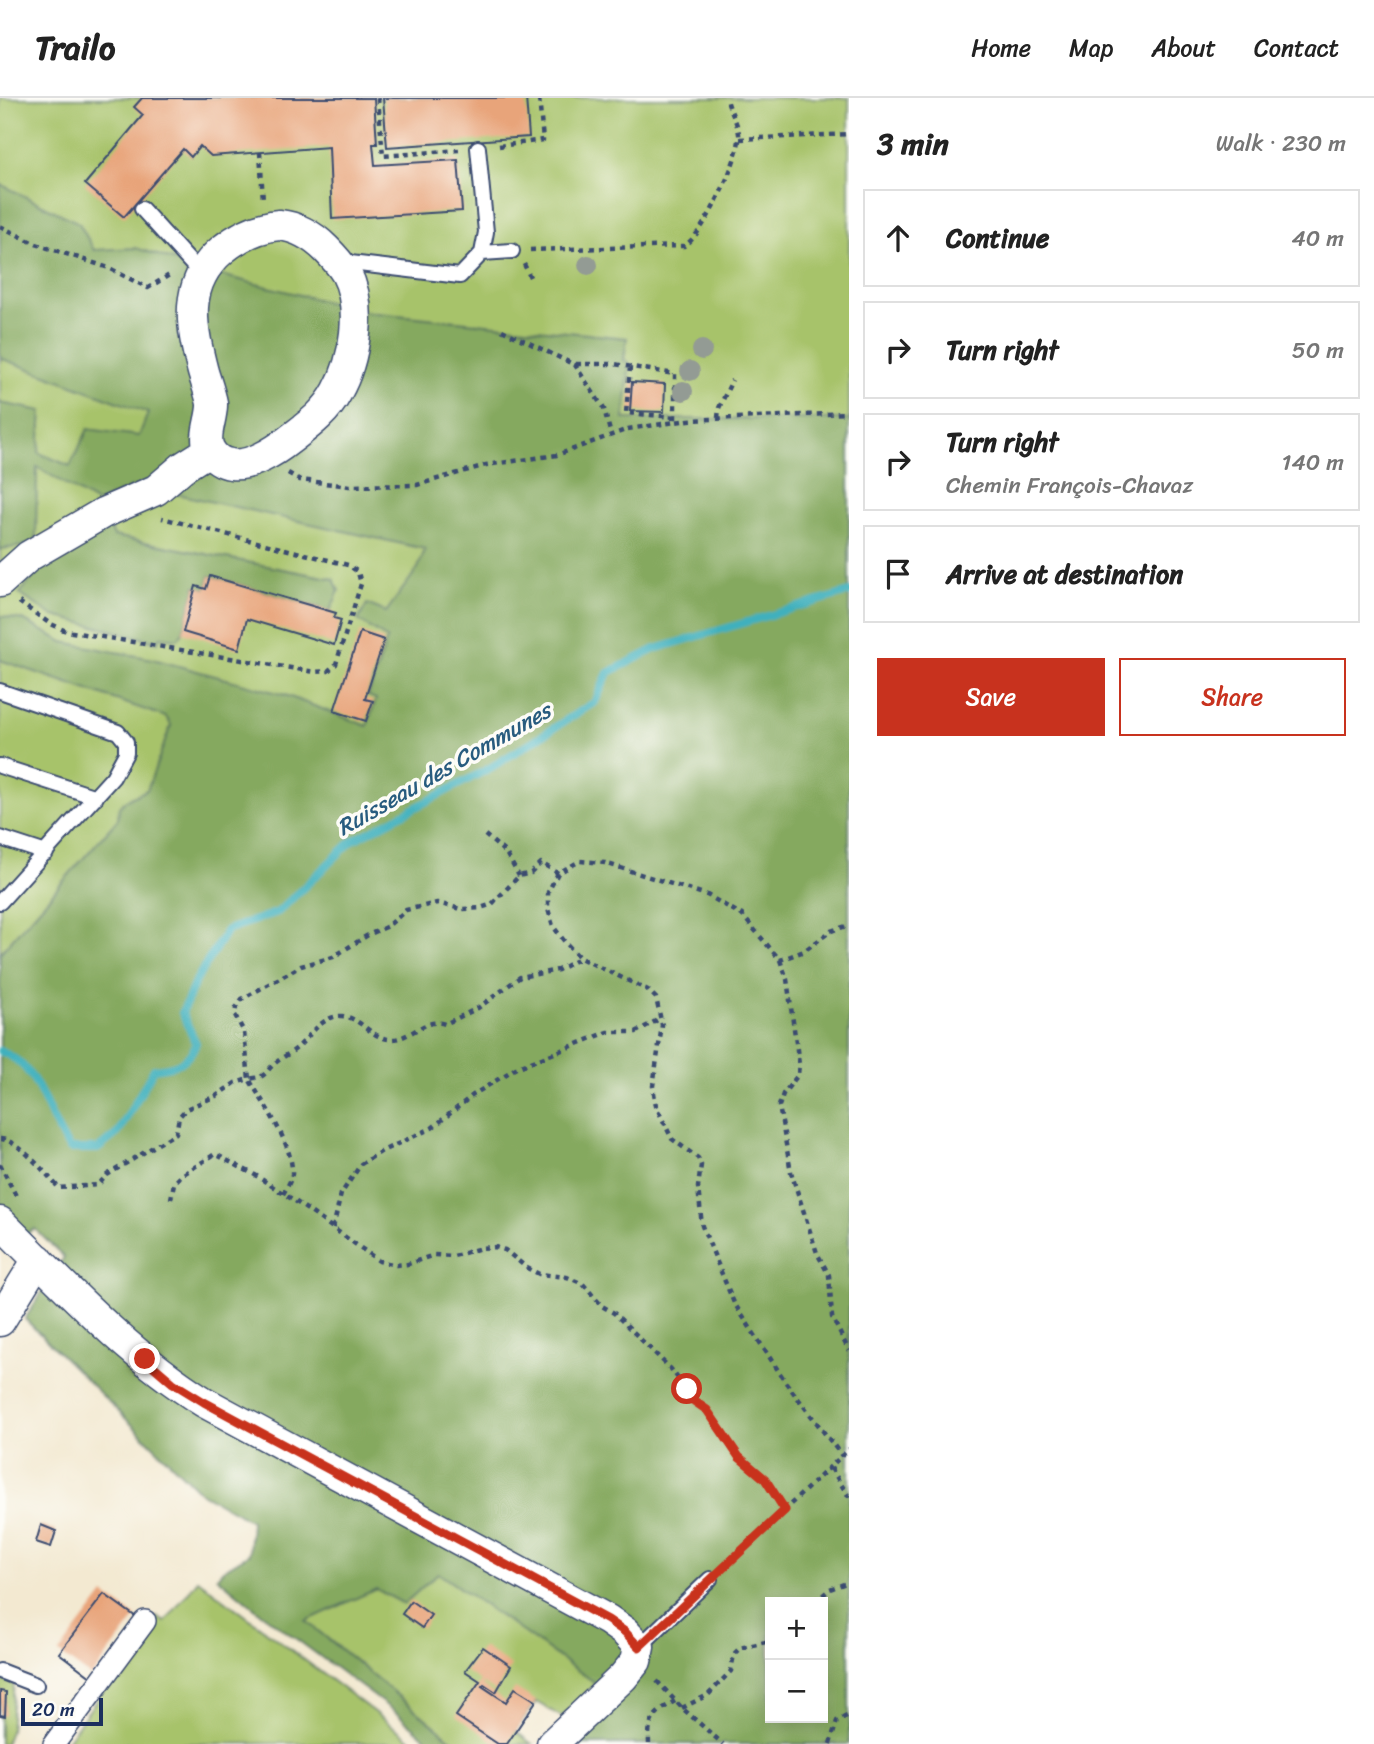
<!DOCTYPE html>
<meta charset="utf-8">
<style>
:root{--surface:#fff;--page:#f2f2f2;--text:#222;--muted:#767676;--line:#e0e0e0;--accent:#c8321e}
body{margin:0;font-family:Sriracha,sans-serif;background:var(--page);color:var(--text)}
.controls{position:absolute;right:21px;bottom:21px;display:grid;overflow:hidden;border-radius:0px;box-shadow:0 4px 18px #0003}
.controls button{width:63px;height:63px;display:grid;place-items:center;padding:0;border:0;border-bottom:2px solid var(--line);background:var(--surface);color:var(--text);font:35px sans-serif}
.scale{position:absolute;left:21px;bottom:18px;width:82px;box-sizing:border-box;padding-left:7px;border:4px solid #1b2f5e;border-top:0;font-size:19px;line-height:24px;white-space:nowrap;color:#1b2f5e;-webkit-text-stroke:5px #fdfcf7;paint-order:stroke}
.stop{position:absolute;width:21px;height:21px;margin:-16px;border:5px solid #c8321e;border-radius:50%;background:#fff}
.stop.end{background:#c8321e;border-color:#fff;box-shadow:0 2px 7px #0008}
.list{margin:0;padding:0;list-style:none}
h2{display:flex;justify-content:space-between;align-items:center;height:91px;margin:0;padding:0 28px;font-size:30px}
h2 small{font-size:23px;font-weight:400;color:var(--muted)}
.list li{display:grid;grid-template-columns:46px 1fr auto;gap:21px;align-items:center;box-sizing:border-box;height:98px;margin:0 14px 14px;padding:0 14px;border:2px solid var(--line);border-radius:0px}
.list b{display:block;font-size:26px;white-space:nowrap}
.list p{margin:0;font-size:23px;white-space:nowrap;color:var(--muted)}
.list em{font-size:23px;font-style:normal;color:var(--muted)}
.actions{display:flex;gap:14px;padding:21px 28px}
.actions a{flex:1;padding:16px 0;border:2px solid var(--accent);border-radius:0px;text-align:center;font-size:24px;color:var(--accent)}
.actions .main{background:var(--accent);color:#fff}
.icon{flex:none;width:38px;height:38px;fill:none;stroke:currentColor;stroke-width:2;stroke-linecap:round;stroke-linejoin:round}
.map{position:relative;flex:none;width:849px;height:1646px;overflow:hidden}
header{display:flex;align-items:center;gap:42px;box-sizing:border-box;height:98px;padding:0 35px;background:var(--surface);border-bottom:2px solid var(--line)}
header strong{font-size:33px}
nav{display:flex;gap:38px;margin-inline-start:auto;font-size:24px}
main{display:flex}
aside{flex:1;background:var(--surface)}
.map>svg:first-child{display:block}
.green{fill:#a7c36a;stroke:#617964;stroke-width:2}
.forest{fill:#85a95e;stroke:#506c5e;stroke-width:2;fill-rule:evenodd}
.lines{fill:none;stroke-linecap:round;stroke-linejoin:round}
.stream{stroke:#41b0bd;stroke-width:8}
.building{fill:#e8a47a}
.service-casing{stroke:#3b4b6f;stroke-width:18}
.pedestrian-casing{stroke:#3b4b6f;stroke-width:24}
.minor-casing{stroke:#3b4b6f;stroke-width:33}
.path{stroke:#3b4b6f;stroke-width:4.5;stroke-dasharray:5 5;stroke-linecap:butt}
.service{stroke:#fff;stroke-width:14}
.pedestrian{stroke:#fff;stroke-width:21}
.minor{stroke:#fff;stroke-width:30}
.tree{fill:#939b94}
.route{stroke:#c8321e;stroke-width:9}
.labels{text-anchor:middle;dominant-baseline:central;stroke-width:7;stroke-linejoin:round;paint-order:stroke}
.water-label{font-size:23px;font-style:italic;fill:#285c7f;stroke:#fdfcf7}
</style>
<header>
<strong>Trailo</strong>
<nav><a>Home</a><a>Map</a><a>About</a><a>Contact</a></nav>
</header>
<main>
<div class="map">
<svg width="849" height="1646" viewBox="0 0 849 1646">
<rect width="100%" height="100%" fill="#fdfcf7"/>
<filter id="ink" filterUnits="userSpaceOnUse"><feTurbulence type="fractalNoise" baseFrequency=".0143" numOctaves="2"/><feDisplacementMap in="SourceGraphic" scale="14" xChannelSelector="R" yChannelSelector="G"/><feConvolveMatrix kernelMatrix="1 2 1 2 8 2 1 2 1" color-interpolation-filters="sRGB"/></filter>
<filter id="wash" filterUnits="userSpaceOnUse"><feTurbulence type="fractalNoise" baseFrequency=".00686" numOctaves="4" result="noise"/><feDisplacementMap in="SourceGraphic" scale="28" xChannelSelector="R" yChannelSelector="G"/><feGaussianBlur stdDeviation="1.57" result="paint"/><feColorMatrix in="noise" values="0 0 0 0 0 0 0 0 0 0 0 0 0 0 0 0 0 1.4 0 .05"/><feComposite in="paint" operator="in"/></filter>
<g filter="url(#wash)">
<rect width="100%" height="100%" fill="#f3e9d1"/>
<path class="green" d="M0 0H849V494L0 1041Z
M323 1387 613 1568 562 1619 536 1604 515 1633 532 1646H457L305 1523Z
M198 1482 415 1645 69 1646 66 1644 157 1519 165 1524Z
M0 1581 14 1586 10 1633 5 1646H0Z"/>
<path class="forest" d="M0 86 79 125 94 152 136 150 213 175 367 214 627 240 624 262 630 265 624 321H849V1646H576L615 1608 594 1584 438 1475 404 1506 376 1491 306 1523 457 1646H433L394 1613 257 1512 217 1479 223 1472 249 1456 251 1423 200 1394 25 1221 64 1159 35 1131 24 1137 0 1114V855L118 721 119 709 126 702 147 692 171 627 166 619 0 562V518L23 522 63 544 153 561 285 597 367 628 376 601 368 598 387 541 358 522 367 506 386 514 418 470 425 451 181 397 132 389 97 405 37 369 36 443 23 448 0 451V305L42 313 39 355 70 368 88 331 139 338 148 315 0 260ZM770 1504H823V1620H770Z
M110 430 114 438 334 481 339 493 330 513 210 478 206 491 196 488 183 534 178 541 160 539 158 544 54 518 19 496 50 460Z"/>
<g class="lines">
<path class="stream" d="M0 953C42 968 45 1020 70 1051H98L118 1035 154 971C174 969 189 965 196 945L182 915 195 884 227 832 278 814 352 743 490 670 595 604 608 575 655 551 849 494"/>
</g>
<g id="blocks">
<path class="building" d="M142 0H374L377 46H373L375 67 458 62 462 113 332 121 329 49 211 58 200 48 191 59 183 51 124 119 85 86 143 17 134 9Z
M383 0H526L529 39 387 49Z
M632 284 665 286 664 314 630 313Z
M210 478 336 515 334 520 341 522 334 547 247 521 239 551 183 534 196 488 206 491Z
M360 534 384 542 365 601 373 603 366 623 334 613Z
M41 1427 56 1433 51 1449 36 1444Z
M104 1496 136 1519 91 1579 59 1555Z
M411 1503 431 1517 422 1530 402 1516Z
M483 1549 511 1568 496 1594 484 1586 482 1588 506 1604 515 1590 536 1603 507 1646H498L456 1618 480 1583 465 1573Z
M0 1593 6 1594 5 1618 0 1617Z"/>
</g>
</g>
<g filter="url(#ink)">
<use href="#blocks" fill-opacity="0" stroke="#3b4b6f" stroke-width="2"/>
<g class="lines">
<defs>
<path id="service" d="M142 111 201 176
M482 155 512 153
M342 164 460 178 482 155 486 134 478 50
M0 593 118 634 126 644V655L113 679 0 804
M0 668 96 699
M0 740 46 755
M639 1549 710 1481
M0 1573 36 1587"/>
<path id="pedestrian" d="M54 1646 145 1523"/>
<path id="minor" d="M279 127C297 129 313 138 326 151 333 158 341 167 346 175 364 209 355 262 337 294 326 315 307 328 289 342 275 353 250 369 231 366 223 365 214 360 210 352 202 339 213 320 212 305 210 295 206 284 203 274 191 229 182 186 222 152 239 138 257 129 279 127Z
M0 484 29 458 103 415 156 392 183 369 210 352
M0 1124C64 1187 127 1256 204 1304L608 1522 625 1534 639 1549 636 1563 623 1579 552 1646
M0 1223 38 1161"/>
</defs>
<use href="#service" class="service-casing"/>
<use href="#pedestrian" class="pedestrian-casing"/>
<use href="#minor" class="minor-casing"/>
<path class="path" d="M378 0 383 58 459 52
M740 41 849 36
M499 48 543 42 539 0
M260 54 263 103
M0 128 36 146 109 170 148 190 171 176
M530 152 684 148C704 137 737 65 739 42 741 28 729 14 727 0
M524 166 530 179
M502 232 575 267 604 311 611 337
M576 266H614L675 276V325
M630 269 626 315 675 319
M718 320 719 310 732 282
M288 375 300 382 349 388 417 387 486 367 557 357 628 331 689 322 849 315
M19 504 49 525 66 533 315 574 328 573 336 566 361 486 358 474 348 467 162 420
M485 737 506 755 519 778
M558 775 548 794V811L553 828 565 844 580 860 648 892 656 900 662 927 653 988 656 1008 672 1041 698 1060 701 1067 698 1089 702 1128 734 1205 787 1286 842 1358
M780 862 787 881 799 966 798 977 783 996 779 1008 791 1074 817 1155 829 1177 832 1219 849 1253
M0 1041C18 1041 47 1077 59 1090L98 1087 107 1077 176 1035 179 1019 186 1011 216 998 235 985 249 981 244 934 235 917 236 910 242 901 301 868 333 859 368 837 388 828 406 812 437 805 461 811 481 810 492 806 519 778 531 775 541 765 558 775 580 763 605 765 707 797 742 817 780 862 804 853 831 833 849 827
M0 1066 17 1100
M283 1096C287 1089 291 1083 292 1076 294 1048 263 1005 249 981 253 980 257 980 260 979 265 977 268 972 272 968 280 960 290 956 298 949 310 938 322 918 341 918 359 918 371 940 389 941 410 943 423 919 445 926L478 910 520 879 558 872 580 860
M171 1101 174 1085 182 1077 215 1056 255 1077 295 1103 379 1163 396 1167 408 1166 434 1157 454 1158 481 1150 495 1149 505 1152 527 1170 539 1176 567 1179 583 1186 602 1208 614 1215 671 1271 694 1302 707 1312 739 1359 765 1381 785 1412
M333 1130 341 1096 361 1066 382 1053 432 1030 473 997 516 970 608 934H636L661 920
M831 1370 849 1399
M725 1468 849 1351
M815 1504 830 1491 849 1484
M657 1583 682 1610 723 1646
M682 1610 708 1597 731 1573 734 1556 740 1550 770 1543
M649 1646C648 1621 654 1615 675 1603
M830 1646 837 1623 849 1617"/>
<use href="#service" class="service"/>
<use href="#pedestrian" class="pedestrian"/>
<use href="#minor" class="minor"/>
</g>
<g class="tree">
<circle cx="588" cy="167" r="10"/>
<circle cx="702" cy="252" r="10"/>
<circle cx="690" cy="273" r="10"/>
<circle cx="683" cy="293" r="10"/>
</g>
</g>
<g class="lines" filter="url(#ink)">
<path class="route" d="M145 1261 173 1285 204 1304 608 1522 625 1534 639 1549 785 1412 765 1381 739 1359 707 1312 694 1303 687 1291"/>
</g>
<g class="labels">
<g class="water-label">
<text transform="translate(444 671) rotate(-30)">Ruisseau des Communes</text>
</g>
</g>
</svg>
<div class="controls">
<button>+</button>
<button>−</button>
</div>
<div class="scale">20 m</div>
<div class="stop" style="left:687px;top:1291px"></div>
<div class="stop end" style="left:145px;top:1261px"></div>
</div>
<aside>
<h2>3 min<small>Walk · 230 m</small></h2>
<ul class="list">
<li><svg class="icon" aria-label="ahead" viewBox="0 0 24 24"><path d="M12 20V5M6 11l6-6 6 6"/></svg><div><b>Continue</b></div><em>40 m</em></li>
<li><svg class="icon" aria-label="right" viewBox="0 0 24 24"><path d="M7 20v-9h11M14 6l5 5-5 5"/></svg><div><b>Turn right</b></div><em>50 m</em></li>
<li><svg class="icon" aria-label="right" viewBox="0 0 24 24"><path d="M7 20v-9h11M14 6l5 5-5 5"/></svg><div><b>Turn right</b><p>Chemin François-Chavaz</p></div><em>140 m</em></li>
<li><svg class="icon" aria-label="arrive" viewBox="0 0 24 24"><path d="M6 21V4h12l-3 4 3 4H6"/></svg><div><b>Arrive at destination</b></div></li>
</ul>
<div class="actions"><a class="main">Save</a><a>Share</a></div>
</aside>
</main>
